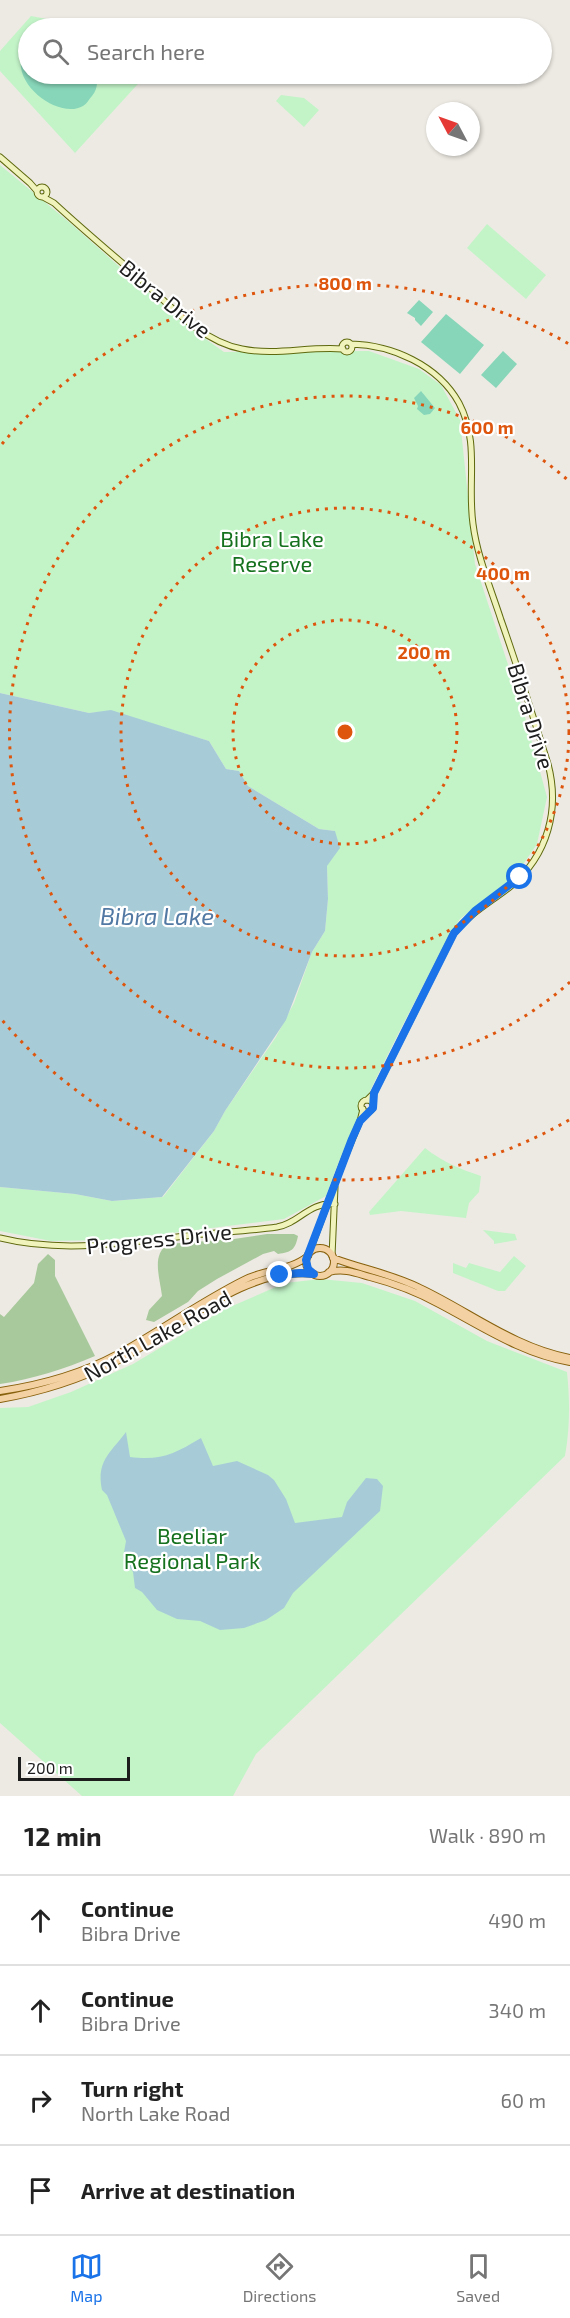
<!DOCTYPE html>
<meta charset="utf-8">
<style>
:root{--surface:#fff;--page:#f2f2f2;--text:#222;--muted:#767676;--line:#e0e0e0;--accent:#1a73e8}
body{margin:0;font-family:"Exo 2",sans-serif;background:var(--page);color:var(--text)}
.compass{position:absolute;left:426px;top:102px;width:54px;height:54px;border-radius:50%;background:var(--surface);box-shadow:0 2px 4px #0004;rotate:311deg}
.scale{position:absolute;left:18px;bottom:15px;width:112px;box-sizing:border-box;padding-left:6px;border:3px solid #1d1d1d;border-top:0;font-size:16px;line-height:21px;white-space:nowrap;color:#1d1d1d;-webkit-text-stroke:4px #fff;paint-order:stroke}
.stop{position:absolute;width:18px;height:18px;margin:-14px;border:4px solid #1a73e8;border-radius:50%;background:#fff}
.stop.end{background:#1a73e8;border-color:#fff;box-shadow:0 2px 6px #0008}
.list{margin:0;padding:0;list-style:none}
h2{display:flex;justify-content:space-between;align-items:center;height:78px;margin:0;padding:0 24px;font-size:26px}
h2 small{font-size:20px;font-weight:400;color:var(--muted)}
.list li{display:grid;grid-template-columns:39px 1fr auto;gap:18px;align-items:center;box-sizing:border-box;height:90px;padding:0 24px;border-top:2px solid var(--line)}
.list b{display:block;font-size:22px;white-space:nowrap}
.list p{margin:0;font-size:20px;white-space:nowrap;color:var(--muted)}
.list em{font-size:20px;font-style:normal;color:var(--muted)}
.icon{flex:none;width:33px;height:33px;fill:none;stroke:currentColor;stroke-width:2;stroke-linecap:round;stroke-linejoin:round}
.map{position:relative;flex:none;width:570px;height:1796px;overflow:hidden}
.search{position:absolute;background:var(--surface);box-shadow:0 2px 4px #0004;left:18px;right:18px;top:18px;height:66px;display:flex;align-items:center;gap:15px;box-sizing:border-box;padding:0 21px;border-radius:33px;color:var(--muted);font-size:22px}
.sheet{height:438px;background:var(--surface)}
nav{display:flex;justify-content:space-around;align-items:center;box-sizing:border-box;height:84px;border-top:2px solid var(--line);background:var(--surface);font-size:16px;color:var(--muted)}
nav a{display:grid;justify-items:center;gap:3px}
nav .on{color:var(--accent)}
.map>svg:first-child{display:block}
.forest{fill:#a8c99b}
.park{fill:#c3f4c8}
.pitch{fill:#87d6b9}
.water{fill:#a7ccd7}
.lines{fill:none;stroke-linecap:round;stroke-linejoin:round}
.secondary-casing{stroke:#5e690e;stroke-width:7}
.primary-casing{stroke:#88610d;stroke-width:8}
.secondary{stroke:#f0f3bb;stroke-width:5}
.primary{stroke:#f3d1a2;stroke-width:6}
.route{stroke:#1a73e8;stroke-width:8}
.ring{fill:none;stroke:#de560d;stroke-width:3;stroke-dasharray:3 6}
.labels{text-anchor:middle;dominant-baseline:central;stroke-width:4.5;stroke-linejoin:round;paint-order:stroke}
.street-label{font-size:22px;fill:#1d1d1d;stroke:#fff}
.park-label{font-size:22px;fill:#15711e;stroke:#fff}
.water-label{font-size:24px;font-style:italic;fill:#5279a3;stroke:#fff}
.centre{fill:#de560d;stroke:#fff;stroke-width:3}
.ring-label{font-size:18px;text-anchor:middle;font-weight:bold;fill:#de560d;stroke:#fff;stroke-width:4.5;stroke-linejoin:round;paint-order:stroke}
</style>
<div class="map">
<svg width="570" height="1796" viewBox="0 0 570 1796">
<rect width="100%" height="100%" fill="#edeae3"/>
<path class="forest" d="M267 1234H294L298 1236C295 1250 292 1252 278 1254L274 1251 263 1254 217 1279 198 1291 188 1302 154 1322 146 1320 149 1310 162 1296C160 1278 151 1255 168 1244L234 1239Z
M48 1254 55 1260V1276L95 1356C64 1369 34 1379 0 1384V1314L4 1317 34 1283 38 1264Z"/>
<path class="park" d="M31 16 96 28H28V74H147L75 153 0 71V51Z
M281 95 304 98 319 110 304 127 276 101Z
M0 165 69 222 183 323 224 352 369 351 419 369 441 385 460 420 475 564 524 713 547 797 537 844 516 875 460 919 448 937C405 1022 358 1106 326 1196L284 1219 164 1234 108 1240 51 1241 0 1231V1187L75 1194 112 1201 163 1197 214 1131 225 1111 276 1037 294 1003 312 952 325 931 328 899 327 865 335 831 319 829 248 786 239 771 226 769 209 741 111 711 89 713 0 693Z
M487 224 546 275 526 299 467 248Z
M425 1148C443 1162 460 1169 481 1176L479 1192 469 1203 466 1218 401 1211 370 1215 369 1212Z
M483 1230 515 1234 517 1240 494 1244V1241Z
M514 1256 526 1266 505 1291H498L453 1273V1263L466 1268 469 1263 500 1272Z
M321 1279 362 1283 415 1301 487 1341 567 1372C570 1401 570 1428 565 1456L256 1754 233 1796H82L0 1723V1408L28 1407 71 1392 133 1364 223 1310 285 1283Z"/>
<path class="pitch" d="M28 42V74H95C98 82 98 88 92 96 89 99 87 104 83 106 58 121 0 78 28 42Z
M419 300 433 312 421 326 415 320V318L407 313Z
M446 314 484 345 460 374 421 342Z
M503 351 517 364 496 388 481 375Z
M421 391 435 408 430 414 424 415 417 409 418 406 414 398Z"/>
<path class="water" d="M0 693 89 713 111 710 209 741 226 769 239 771 248 786 319 829 335 831 340 848 327 866 328 899 325 931 312 952 286 1020 225 1111 214 1131 162 1197 112 1201 75 1194 0 1187Z
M126 1432 130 1457C161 1461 174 1454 201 1438L213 1466 237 1461 268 1475 274 1480 286 1499 295 1523 342 1517 347 1502 366 1478 377 1479 383 1486 380 1511 293 1593 284 1608 266 1620 244 1628 220 1630 200 1621 177 1619 157 1610 142 1592 135 1588 133 1572 123 1558 126 1541 107 1495 102 1490C96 1462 110 1453 126 1432Z"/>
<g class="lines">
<defs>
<path id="secondary" d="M0 157 30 183 37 191
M37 192a5 5 0 1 1 10 0a5 5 0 1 1-10 0Z
M43 197 54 203C80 227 107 250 134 273 165 300 199 341 242 349 277 356 308 346 343 349
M342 347a5 5 0 1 1 10 0a5 5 0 1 1-10 0Z
M351 344C392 345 438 365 459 403 480 443 467 482 473 524 477 556 491 589 501 620 518 668 533 716 548 764 560 809 548 855 511 886 491 902 470 913 454 933L374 1093 367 1100
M361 1106a6 6 0 1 1 12 0a6 6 0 1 1-12 0Z
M0 1238C64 1254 130 1242 195 1235 222 1232 250 1231 277 1227 300 1223 308 1202 335 1204
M309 1253 345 1157 360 1121 363 1109
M332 1256 335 1187"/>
<path id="primary" d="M306 1262a14 14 0 1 1 28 0a14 14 0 1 1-28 0Z
M333 1258C362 1269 392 1274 420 1288 469 1311 515 1348 570 1358
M329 1272C344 1268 356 1273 370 1277 393 1283 417 1292 439 1304 481 1326 522 1354 570 1362
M0 1391C41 1385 81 1374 118 1354 160 1331 200 1302 244 1280 265 1269 290 1271 308 1256
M0 1399C41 1392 79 1380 117 1361 177 1331 243 1266 314 1274"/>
</defs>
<use href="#secondary" class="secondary-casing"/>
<use href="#primary" class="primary-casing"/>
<use href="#secondary" class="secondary"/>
<use href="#primary" class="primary"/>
</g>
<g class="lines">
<path class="route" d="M280 1275 300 1273 314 1274 308 1269 306 1260 352 1139 360 1121 373 1108 374 1093 454 933 475 911 520 877"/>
</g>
<g class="ring">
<circle cx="345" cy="732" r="112"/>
<circle cx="345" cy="732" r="224"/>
<path d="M570 982A336 336 0 1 1 570 482"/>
<path d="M569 1120A448 448 0 0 1 2 1020M2 444A448 448 0 0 1 569 344"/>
</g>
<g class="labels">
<g class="street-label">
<text transform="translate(166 298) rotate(39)">Bibra Drive</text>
<text transform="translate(532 716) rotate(73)">Bibra Drive</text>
<text transform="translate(159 1238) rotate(-6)">Progress Drive</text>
<text transform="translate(157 1335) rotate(-29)">North Lake Road</text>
</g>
<g class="park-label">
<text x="272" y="538">Bibra Lake<tspan x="272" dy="25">Reserve</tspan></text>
<text x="192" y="1535">Beeliar<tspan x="192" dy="25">Regional Park</tspan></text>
</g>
<g class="water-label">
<text x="157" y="915">Bibra Lake</text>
</g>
</g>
<circle cx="345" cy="732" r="9" class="centre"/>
<g class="ring-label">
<text x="345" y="290">800 m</text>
<text x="487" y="434">600 m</text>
<text x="503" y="580">400 m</text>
<text x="424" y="659">200 m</text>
</g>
</svg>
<svg class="compass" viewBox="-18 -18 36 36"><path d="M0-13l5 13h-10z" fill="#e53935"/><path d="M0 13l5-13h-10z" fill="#767676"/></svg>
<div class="scale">200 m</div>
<div class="stop" style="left:520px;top:877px"></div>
<div class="stop end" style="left:280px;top:1275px"></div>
<div class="search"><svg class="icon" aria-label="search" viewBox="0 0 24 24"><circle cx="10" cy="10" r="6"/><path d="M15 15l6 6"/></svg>Search here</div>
</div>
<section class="sheet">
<h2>12 min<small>Walk · 890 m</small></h2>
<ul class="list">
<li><svg class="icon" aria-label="ahead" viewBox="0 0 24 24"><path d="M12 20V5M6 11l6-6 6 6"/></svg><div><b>Continue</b><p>Bibra Drive</p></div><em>490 m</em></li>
<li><svg class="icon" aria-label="ahead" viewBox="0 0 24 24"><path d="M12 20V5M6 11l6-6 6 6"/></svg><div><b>Continue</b><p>Bibra Drive</p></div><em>340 m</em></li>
<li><svg class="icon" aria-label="right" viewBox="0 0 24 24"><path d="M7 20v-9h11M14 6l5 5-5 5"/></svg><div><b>Turn right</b><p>North Lake Road</p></div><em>60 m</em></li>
<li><svg class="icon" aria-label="arrive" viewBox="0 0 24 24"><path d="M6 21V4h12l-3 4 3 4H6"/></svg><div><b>Arrive at destination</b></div></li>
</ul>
</section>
<nav>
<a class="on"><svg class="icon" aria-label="map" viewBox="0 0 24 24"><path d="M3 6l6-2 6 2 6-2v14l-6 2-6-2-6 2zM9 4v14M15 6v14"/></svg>Map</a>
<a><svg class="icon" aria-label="directions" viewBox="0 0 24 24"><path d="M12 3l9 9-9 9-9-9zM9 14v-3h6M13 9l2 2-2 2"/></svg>Directions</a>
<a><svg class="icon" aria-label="saved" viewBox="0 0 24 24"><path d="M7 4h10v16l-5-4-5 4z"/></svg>Saved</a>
</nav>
